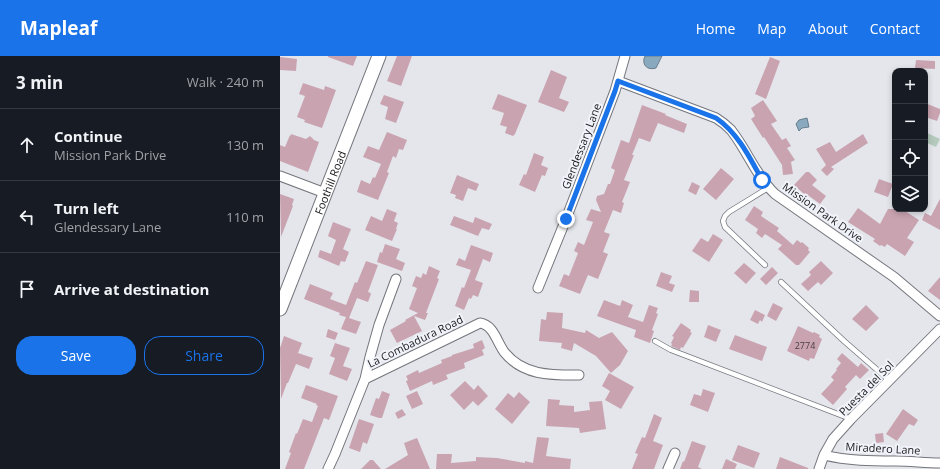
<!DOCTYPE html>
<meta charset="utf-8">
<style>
:root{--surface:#171b24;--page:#20242c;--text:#f1f3f6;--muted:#9ea1a6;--line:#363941;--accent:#1a73e8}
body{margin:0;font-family:"Open Sans",sans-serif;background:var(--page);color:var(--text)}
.controls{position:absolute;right:12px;top:12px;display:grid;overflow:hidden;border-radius:8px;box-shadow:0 2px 6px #0003}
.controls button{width:36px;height:36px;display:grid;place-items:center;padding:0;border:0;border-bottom:1px solid var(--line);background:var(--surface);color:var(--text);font:20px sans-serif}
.stop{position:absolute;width:12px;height:12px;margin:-9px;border:3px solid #1a73e8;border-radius:50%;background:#fff}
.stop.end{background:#1a73e8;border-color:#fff;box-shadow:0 1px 4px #0008}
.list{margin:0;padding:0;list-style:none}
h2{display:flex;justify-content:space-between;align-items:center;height:52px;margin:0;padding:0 16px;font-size:17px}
h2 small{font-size:13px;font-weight:400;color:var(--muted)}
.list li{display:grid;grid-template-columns:26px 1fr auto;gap:12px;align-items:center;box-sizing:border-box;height:72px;padding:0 16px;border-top:1px solid var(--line)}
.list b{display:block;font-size:15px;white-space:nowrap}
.list p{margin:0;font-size:13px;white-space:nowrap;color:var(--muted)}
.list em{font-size:13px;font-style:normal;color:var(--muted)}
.actions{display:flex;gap:8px;padding:12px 16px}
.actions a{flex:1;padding:9px 0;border:1px solid var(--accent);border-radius:16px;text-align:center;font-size:14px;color:var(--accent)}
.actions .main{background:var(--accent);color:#fff}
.icon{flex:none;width:22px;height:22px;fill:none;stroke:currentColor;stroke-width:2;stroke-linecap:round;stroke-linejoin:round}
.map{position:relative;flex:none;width:660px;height:413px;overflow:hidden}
header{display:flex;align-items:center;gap:24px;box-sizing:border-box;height:56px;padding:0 20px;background:var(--accent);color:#fff}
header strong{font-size:19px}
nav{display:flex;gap:22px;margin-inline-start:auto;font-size:14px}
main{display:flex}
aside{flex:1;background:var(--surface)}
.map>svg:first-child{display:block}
.green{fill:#b4cabc}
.water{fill:#89a9be;stroke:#687e8e}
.building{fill:#c9a4b0}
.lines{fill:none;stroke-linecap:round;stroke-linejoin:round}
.service-casing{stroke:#74767c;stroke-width:6}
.minor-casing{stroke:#74767c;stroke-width:11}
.secondary-casing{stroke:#74767c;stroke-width:15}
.service{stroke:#fff;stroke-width:4.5}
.minor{stroke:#fff;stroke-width:9}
.secondary{stroke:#fff;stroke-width:13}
.route{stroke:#1a73e8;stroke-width:5}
.labels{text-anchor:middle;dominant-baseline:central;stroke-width:4;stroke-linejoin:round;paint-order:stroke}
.number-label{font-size:9px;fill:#463c42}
.street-label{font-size:11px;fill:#1a1a1d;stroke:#f1f3fa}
</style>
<header>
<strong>Mapleaf</strong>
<nav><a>Home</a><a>Map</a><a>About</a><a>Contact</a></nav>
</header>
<main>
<aside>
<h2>3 min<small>Walk · 240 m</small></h2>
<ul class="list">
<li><svg class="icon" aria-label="ahead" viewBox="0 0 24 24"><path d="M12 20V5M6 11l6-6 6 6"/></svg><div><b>Continue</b><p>Mission Park Drive</p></div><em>130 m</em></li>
<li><svg class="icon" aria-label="left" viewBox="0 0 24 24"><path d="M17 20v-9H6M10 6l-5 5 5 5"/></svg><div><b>Turn left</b><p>Glendessary Lane</p></div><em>110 m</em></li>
<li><svg class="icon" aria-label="arrive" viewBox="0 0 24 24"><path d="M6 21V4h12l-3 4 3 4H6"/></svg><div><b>Arrive at destination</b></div></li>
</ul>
<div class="actions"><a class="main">Save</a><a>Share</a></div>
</aside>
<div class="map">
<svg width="660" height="413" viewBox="0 0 660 413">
<rect width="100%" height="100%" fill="#e4e6ec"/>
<path class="green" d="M645 76 660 83 656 91 645 86Z"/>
<path class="water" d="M365 0H382L376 12C367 15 361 8 365 0Z
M527 62 529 71 522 72 519 75 516 68 519 64Z"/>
<path class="building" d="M48 0H77L73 10 48 1Z
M117 0H132L121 30 107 25Z
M0 1 17 3 16 15 0 14Z
M490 1 500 5 486 43 475 38Z
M636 4 655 5V13L635 12Z
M271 14 287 21 279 42 289 46 284 56 258 46Z
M23 27 44 34 45 30 56 34 42 72 24 66 25 64 17 61 25 40 19 38Z
M218 38 247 49 235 78 233 80 225 77 227 71 220 69 224 57 212 53Z
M104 39 124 46 116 67 105 63 108 51 100 48Z
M483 44 497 65 491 68 502 84 506 82 511 90 507 92 515 104 511 106 513 118 503 119 502 109 484 81 483 82 471 63 475 60 471 52Z
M645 47 660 53V57L657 65 645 61Z
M362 49 386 58 385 59 407 68 404 77 378 67 370 86 359 82 352 99H354L344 124 350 126 342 146 344 147 341 157 333 154 324 176 330 178 323 196 328 198 318 223 308 219 300 238 279 230 284 218 289 220 298 197 294 195 298 186 304 189 313 166 306 164 311 153 321 156 316 144 317 140 324 138 328 128H330L335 114 331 112 341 84 349 87Z
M107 76 127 84 123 94 119 93 116 102 113 100 107 116 109 117 98 144 77 136 81 124 90 128 93 121 95 122 101 108 83 101 88 90 99 94Z
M11 78 26 83 30 80 34 84 39 86 28 116 0 105V89L5 91 10 79 11 80Z
M583 78 588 87 551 111 554 113 547 120 541 114 546 109 536 93 550 86 556 96Z
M254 97 264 101 261 109 268 112 265 120 262 119 255 136 239 129 244 118 246 119Z
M441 112 454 123 436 144 423 133Z
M526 116H529L537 124 532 129 546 140 540 148 525 137 524 138 514 129Z
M177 119 199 128 196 135 188 132 183 145 175 142 176 139 170 137Z
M599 123 613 128 608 141 594 136Z
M412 126 420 130 416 139 408 135Z
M0 138 14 143 12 149 13 150 1 181Z
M660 143V174L642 164 645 157 651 160Z
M474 150 483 156 481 160 499 172 497 175 513 189 517 184 521 187 522 186 529 192 528 194 530 196 519 209H516L498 193 502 189 485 178 482 182 476 177 478 173 465 164Z
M578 152 600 168 608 153H622L639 164 627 182 634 186 625 200 607 188 605 191 601 189 600 190 593 185 595 183 568 166Z
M107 153 117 157 114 165 118 167 116 173H117L112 185 85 174 91 160 102 165Z
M174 160 193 167 195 161 212 168 209 174 202 172 198 180 170 169Z
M53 166 71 173 63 193 69 196 65 206 61 205 59 210 38 201 40 194 51 198 56 184 48 180Z
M433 178 443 184 429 206 412 195 421 182 428 186Z
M105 188 120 193 116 203 125 207 122 215 97 206 100 196 102 197Z
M191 189 213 197 210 206 203 203 195 224 203 227 198 241 193 239 191 243 189 242 184 254 175 250 182 231 184 232 191 214 176 209 179 202 185 205Z
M86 205 98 209 88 236 91 237 90 238H91L88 246 77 242 69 262 81 266 76 278 61 273 66 261 59 259 60 257 24 243 30 228 53 237 50 243 66 249 75 226 77 227Z
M541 205 553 217 541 229 538 226 528 235 521 228 531 219 529 216Z
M464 207 476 217 466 228 454 217Z
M149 210 160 215 157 222 159 223 146 257H148L145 264 134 260 142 275 117 287 110 274 126 265 125 264 138 257 129 253 137 232 132 230 136 220 141 222 143 217 146 219Z
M492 211 498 217 486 229 480 223Z
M381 216 392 220 389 227 395 229 392 236 376 230Z
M660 221V244L648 235Z
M410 234 419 235V246H409Z
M324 244 340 250 342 244 353 249 348 261 363 266 369 249 378 252 376 257 378 258 372 274 374 275 370 287 354 281 356 274 317 260Z
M493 247 503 252 496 265 487 260Z
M586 249 599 262 586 275 572 263Z
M475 254 485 259 482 266 480 264 478 268 470 264Z
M267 256 283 257 282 272 305 277 306 274 319 282 332 276 348 295 340 309 331 317 316 300 294 287 292 295 281 292 282 287 259 285 261 263 266 264Z
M401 267 411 274 410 276 412 277 403 292 401 291 400 294 391 290 392 288 391 287 394 281 392 280Z
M428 269 441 274 436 286 424 281Z
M518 270 533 277 534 276 540 279 539 281 542 283 534 303 530 302 529 305 507 295Z
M48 273 58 277 55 284 46 281Z
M455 279 487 291 482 305 449 293Z
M4 280 22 287 18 297 33 302 29 313 16 308 8 327H7L1 343 0 292Z
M202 284 205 292 202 294 204 299 184 307 185 312 166 319 168 323 153 329 152 325 130 335 126 325 128 324 126 320 138 314 139 317 162 307 161 304 172 300V299L194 292 193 288Z
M55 287 70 292 63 310 72 313 67 325 49 318 55 302 50 300Z
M562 297 578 311 581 307 589 314 580 323 576 319 565 331 567 333 553 349 541 338 554 324 551 321 557 314 556 313 561 307 557 303Z
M329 317 354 331 341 353 325 344 330 335 322 330Z
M185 325 194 334 198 329 208 340 198 350 193 345 184 354 170 339Z
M26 329 58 340 49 364 44 362 24 413H5L11 397 9 396 16 377 17 378 23 363 32 366 38 350 36 349 37 348 21 342Z
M423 333 435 337 428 356 410 349 414 338 421 340Z
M102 335 110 338 102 362H99L90 359 96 342 99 343Z
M137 335 143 348 132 353 126 340Z
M239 336 250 346 232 368 215 353 228 337 234 342Z
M268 343 280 344 279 349 294 350V356L310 354 309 346 322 345 326 373 300 377 299 372 266 370Z
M122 353 126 359 118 363 115 357Z
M623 353 638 364 634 370 629 368 617 385 606 378Z
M374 358 382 362 373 385 383 389 374 413H352L358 398 355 397 362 381 365 382Z
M79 363 94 368 87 388 83 386 80 396 69 392Z
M603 377 604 386 596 387 595 378Z
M257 381 269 382 266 400 291 403 290 413H156L157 398H172L171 407 196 405V401L217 402 245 407V405L253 407Z
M137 382 150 413H105L128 399 124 387Z
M412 385 426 390 418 411 422 413H400L403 405 404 406Z
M458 389 480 397 474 412 452 404Z
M500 401 528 412V413H496Z
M446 403 457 408 455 413H442Z
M90 404H93L101 413H81Z"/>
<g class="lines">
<defs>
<path id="service" d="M485 209 445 171 443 165 445 160 449 156 488 132
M501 226 564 285 610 325
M375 285 391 294 571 363"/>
<path id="minor" d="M338 25 436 62C441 65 446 69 451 74 454 78 457 82 460 87 471 104 480 124 495 138L614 221 660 260
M0 120 45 137
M258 232 286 163 335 35 345 0
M85 323 200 267C214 269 217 287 225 297 244 320 272 319 299 319
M544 399C568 405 592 405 616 405 631 405 645 407 660 407
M48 413 55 398 85 323 90 301 99 269 116 223
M388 413 395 397
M539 413 544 399 553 383 571 363 660 273"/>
<g id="secondary">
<path id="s1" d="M0 253 99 0"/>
</g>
</defs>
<use href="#service" class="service-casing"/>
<use href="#minor" class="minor-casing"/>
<use href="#secondary" class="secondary-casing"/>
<use href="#service" class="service"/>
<use href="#minor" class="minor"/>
<use href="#secondary" class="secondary"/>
</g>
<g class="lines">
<path class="route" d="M286 163 335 35 338 25 436 62C458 77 470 102 482 124"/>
</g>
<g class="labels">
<g class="number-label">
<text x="525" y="289">2774</text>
</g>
<g class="street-label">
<text transform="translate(301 90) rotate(-69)">Glendessary Lane</text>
<text stroke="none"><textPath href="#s1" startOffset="136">Foothill Road</textPath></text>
<text transform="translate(543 156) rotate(35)">Mission Park Drive</text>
<text transform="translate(135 285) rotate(-26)">La Combadura Road</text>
<text transform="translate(586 332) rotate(-45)">Puesta del Sol</text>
<text transform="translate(603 392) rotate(3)">Miradero Lane</text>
</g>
</g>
</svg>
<div class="controls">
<button>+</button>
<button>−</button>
<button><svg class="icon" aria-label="locate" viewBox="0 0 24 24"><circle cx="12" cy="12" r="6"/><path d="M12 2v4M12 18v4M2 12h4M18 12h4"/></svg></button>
<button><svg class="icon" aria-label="layers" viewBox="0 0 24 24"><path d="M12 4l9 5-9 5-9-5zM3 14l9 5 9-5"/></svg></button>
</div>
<div class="stop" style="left:482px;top:124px"></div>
<div class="stop end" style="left:286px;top:163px"></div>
</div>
</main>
